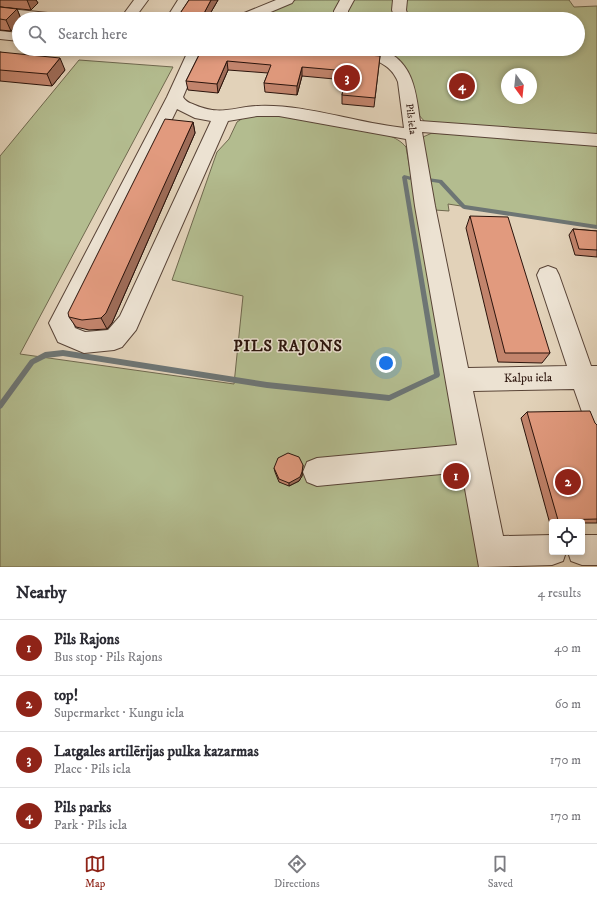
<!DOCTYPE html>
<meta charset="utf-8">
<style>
:root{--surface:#fff;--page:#f2f2f3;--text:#2b2b33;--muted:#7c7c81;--line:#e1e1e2;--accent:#8f2418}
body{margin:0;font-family:"IM FELL DW Pica",serif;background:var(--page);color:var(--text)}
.controls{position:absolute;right:12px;bottom:12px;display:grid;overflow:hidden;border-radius:4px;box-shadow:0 2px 6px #0003}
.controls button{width:36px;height:36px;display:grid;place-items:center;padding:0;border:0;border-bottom:1px solid var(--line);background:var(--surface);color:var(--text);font:20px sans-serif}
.compass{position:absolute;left:501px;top:68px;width:36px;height:36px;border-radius:50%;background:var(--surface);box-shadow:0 2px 6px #0003;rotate:165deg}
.you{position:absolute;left:386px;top:363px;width:14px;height:14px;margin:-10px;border:3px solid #fff;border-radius:50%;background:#1a73e8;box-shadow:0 0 0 6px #1a73e833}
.badge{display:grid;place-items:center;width:26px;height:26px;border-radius:50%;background:var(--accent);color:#fff;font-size:13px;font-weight:700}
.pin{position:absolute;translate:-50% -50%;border:2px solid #fff;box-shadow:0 1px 4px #0006}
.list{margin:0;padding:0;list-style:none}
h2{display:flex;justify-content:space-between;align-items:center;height:52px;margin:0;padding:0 16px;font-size:17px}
h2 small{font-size:13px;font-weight:400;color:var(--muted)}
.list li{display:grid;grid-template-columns:26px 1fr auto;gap:12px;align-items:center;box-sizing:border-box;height:56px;padding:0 16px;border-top:1px solid var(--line)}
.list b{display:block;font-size:15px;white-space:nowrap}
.list p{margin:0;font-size:13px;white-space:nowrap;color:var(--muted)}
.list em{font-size:13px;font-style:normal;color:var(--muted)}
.icon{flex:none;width:22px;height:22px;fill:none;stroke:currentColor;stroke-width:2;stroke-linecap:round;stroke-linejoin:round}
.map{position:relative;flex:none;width:597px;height:567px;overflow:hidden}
.search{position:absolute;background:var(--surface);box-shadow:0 2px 6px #0003;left:12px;right:12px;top:12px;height:44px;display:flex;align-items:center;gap:10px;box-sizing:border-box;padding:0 14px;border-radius:22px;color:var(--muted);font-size:15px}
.sheet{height:276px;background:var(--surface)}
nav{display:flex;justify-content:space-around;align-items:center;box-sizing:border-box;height:56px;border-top:1px solid var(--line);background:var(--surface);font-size:11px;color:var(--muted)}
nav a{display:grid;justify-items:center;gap:2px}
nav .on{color:var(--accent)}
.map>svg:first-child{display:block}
.green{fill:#b3bc8f;stroke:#6f684e;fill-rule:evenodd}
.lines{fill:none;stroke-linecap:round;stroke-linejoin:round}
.stream{fill:#6d7574;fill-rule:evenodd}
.minor-casing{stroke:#594437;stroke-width:2}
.minor{fill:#ece2d2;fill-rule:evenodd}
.wall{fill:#c2846c;stroke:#2b140c}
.shaded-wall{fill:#9e6c58;stroke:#2b140c}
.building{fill:#e19a7e;stroke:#2b140c}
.labels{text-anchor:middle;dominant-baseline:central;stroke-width:3;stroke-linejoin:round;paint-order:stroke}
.far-street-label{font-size:10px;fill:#2b140c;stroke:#ece2d2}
.street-label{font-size:12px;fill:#2b140c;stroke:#ece2d2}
.district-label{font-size:16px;font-weight:bold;letter-spacing:1px;fill:#2b140c;stroke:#ece2d2}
</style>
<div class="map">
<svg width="597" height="567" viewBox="0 0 597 567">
<rect width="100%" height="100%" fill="#e2d2b9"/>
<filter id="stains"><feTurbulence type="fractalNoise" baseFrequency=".005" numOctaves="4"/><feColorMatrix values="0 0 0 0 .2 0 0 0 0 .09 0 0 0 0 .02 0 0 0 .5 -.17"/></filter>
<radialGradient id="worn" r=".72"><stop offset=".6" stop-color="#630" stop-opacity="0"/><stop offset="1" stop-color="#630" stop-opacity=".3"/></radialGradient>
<path class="green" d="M296 0H341L335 17H330L265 12Z
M352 0H397L399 19H346L347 8Z
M402 0H569L574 7 597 6V136L426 123 417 113C414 98 415 74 401 64 394 58 385 54 377 49H578V19H407ZM507 74H531V98H507Z
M79 60 173 67 20 354 234 384 243 296 172 280 217 152 229 139 237 122 243 118 268 113 388 135C395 138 401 141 406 147L462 464 483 567H0V156Z
M432 133 597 144V227L448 204 449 211 435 210 421 140 423 137Z"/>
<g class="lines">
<path class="stream" d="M404 175 412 177V178L410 180 407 179 440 375 439 377 389 401 267 388 63 356 46 358 34 364 2 408 0 409V401L30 360 45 352 63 350 267 382 389 395 434 374 402 177Z
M428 178 442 180 465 205 597 225V229L464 209 462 208 439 183 426 181V179Z"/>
<defs>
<path id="minor" d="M134 0H148L134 19H120Z
M178 0H192L180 19H166Z
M276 0H294L292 3 254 19H235L237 16Z
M340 0H354L348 11V19H334V11Z
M393 0H407L406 10 409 19H395L392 10Z
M0 8 67 15 72 16 74 19H28L0 16Z
M0 31 19 33V41L0 39Z
M189 49H203L183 97C186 102 190 103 195 105 220 116 234 107 258 106 306 104 356 123 404 128L398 82C390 61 372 63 363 49 368 49 376 48 381 49 414 61 416 93 420 121L597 134V146L422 132 435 206 468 368 567 366 537 275 540 269 548 266 556 269 559 275 591 366H597V433L588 429 574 389 473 391 503 536 552 535V552H566L563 561 552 565 479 567 462 472 317 486 307 482 303 472 307 462 317 458 457 445 415 206 406 139 279 116H257L228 121 136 330 122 347 114 350 84 353 58 342 49 323 167 97ZM177 109 195 118 211 121 120 316 108 330 85 332 75 328 73 323Z
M582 535H597V565H582L571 561 568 552H582Z"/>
</defs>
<use href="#minor" class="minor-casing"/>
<use href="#minor" class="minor"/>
</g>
<path class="wall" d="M0 0H36L38 3 31 10 0 7Z
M189 0H218L207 19H180L179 15Z
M0 7 17 9 21 19H19L11 31 0 30Z
M202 49 380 56 374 107 342 104V95L345 80 302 76 297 95 265 92 264 83 268 73 228 70 218 93 188 90 186 81Z
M0 52 65 70 52 86 0 81Z
M193 122 195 133 112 323 107 329 89 330 76 327 69 317Z
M470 216 550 353 542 363 498 362 466 228Z
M573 229 597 231V257L575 255 569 235Z
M527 412 595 423 597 425V523H582V522H552V524H550L521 418Z
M303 465 302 476 299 481 289 486 279 482 275 472 274 468Z"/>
<path class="shaded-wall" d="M27 0H36L38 3 31 10Z
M211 0H218L207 19H202V17Z
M17 9 21 19H19V22L11 31 6 20Z
M60 58 65 70 52 86 47 74Z
M227 61 228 70 218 93 217 84Z
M302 67V76L297 95V86Z
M193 122 195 133 112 323 107 329 101 318Z
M302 472V476L299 481 289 486V483Z"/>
<path class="building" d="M189 0H211L202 17 179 15Z
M0 7 17 9 6 20 0 19Z
M385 17 401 18V19H385Z
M202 49H298L380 56 375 98 342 95 347 71 302 67 297 86 264 83 271 65 227 61 217 84 186 81Z
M0 52 60 58 47 74 0 70Z
M165 119 193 122 106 313 101 318 82 320 69 317 68 313Z
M470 216 508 217 550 353H505Z
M573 229 597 231V250L579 249Z
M590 411 595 423 597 425V519L558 520 527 412Z
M288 453 299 457 303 465 302 472 300 477 289 483 279 479 274 468 278 458Z"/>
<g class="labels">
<g class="far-street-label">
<text transform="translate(411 119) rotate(83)">Pils iela</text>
</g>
<g class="street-label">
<text transform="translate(528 378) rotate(-1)">Kalpu iela</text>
</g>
<g class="district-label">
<text x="288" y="346">PILS RAJONS</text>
</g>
</g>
<rect width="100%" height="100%" filter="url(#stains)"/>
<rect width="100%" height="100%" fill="url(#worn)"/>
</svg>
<div class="controls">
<button><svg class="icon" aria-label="locate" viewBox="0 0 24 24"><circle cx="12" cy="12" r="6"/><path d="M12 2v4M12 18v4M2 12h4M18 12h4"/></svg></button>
</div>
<svg class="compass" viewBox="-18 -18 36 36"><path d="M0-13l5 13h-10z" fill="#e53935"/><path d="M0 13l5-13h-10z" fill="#7c7c81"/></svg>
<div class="you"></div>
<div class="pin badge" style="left:456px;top:476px">1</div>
<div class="pin badge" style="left:568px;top:482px">2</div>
<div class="pin badge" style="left:347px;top:78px">3</div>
<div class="pin badge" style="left:462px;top:86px">4</div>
<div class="search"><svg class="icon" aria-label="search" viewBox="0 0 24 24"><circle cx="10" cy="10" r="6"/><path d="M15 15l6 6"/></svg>Search here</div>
</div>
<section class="sheet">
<h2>Nearby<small>4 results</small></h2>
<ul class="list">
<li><span class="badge">1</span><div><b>Pils Rajons</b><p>Bus stop · Pils Rajons</p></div><em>40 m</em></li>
<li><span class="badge">2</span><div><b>top!</b><p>Supermarket · Kungu iela</p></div><em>60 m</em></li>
<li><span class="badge">3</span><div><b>Latgales artilērijas pulka kazarmas</b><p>Place · Pils iela</p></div><em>170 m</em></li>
<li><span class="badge">4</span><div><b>Pils parks</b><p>Park · Pils iela</p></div><em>170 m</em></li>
</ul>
</section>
<nav>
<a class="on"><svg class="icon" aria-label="map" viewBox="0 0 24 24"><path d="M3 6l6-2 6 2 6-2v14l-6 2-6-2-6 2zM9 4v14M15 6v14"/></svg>Map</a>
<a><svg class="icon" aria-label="directions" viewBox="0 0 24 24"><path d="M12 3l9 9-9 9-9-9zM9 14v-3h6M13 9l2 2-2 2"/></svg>Directions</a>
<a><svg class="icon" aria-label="saved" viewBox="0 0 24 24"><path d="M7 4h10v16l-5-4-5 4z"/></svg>Saved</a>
</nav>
